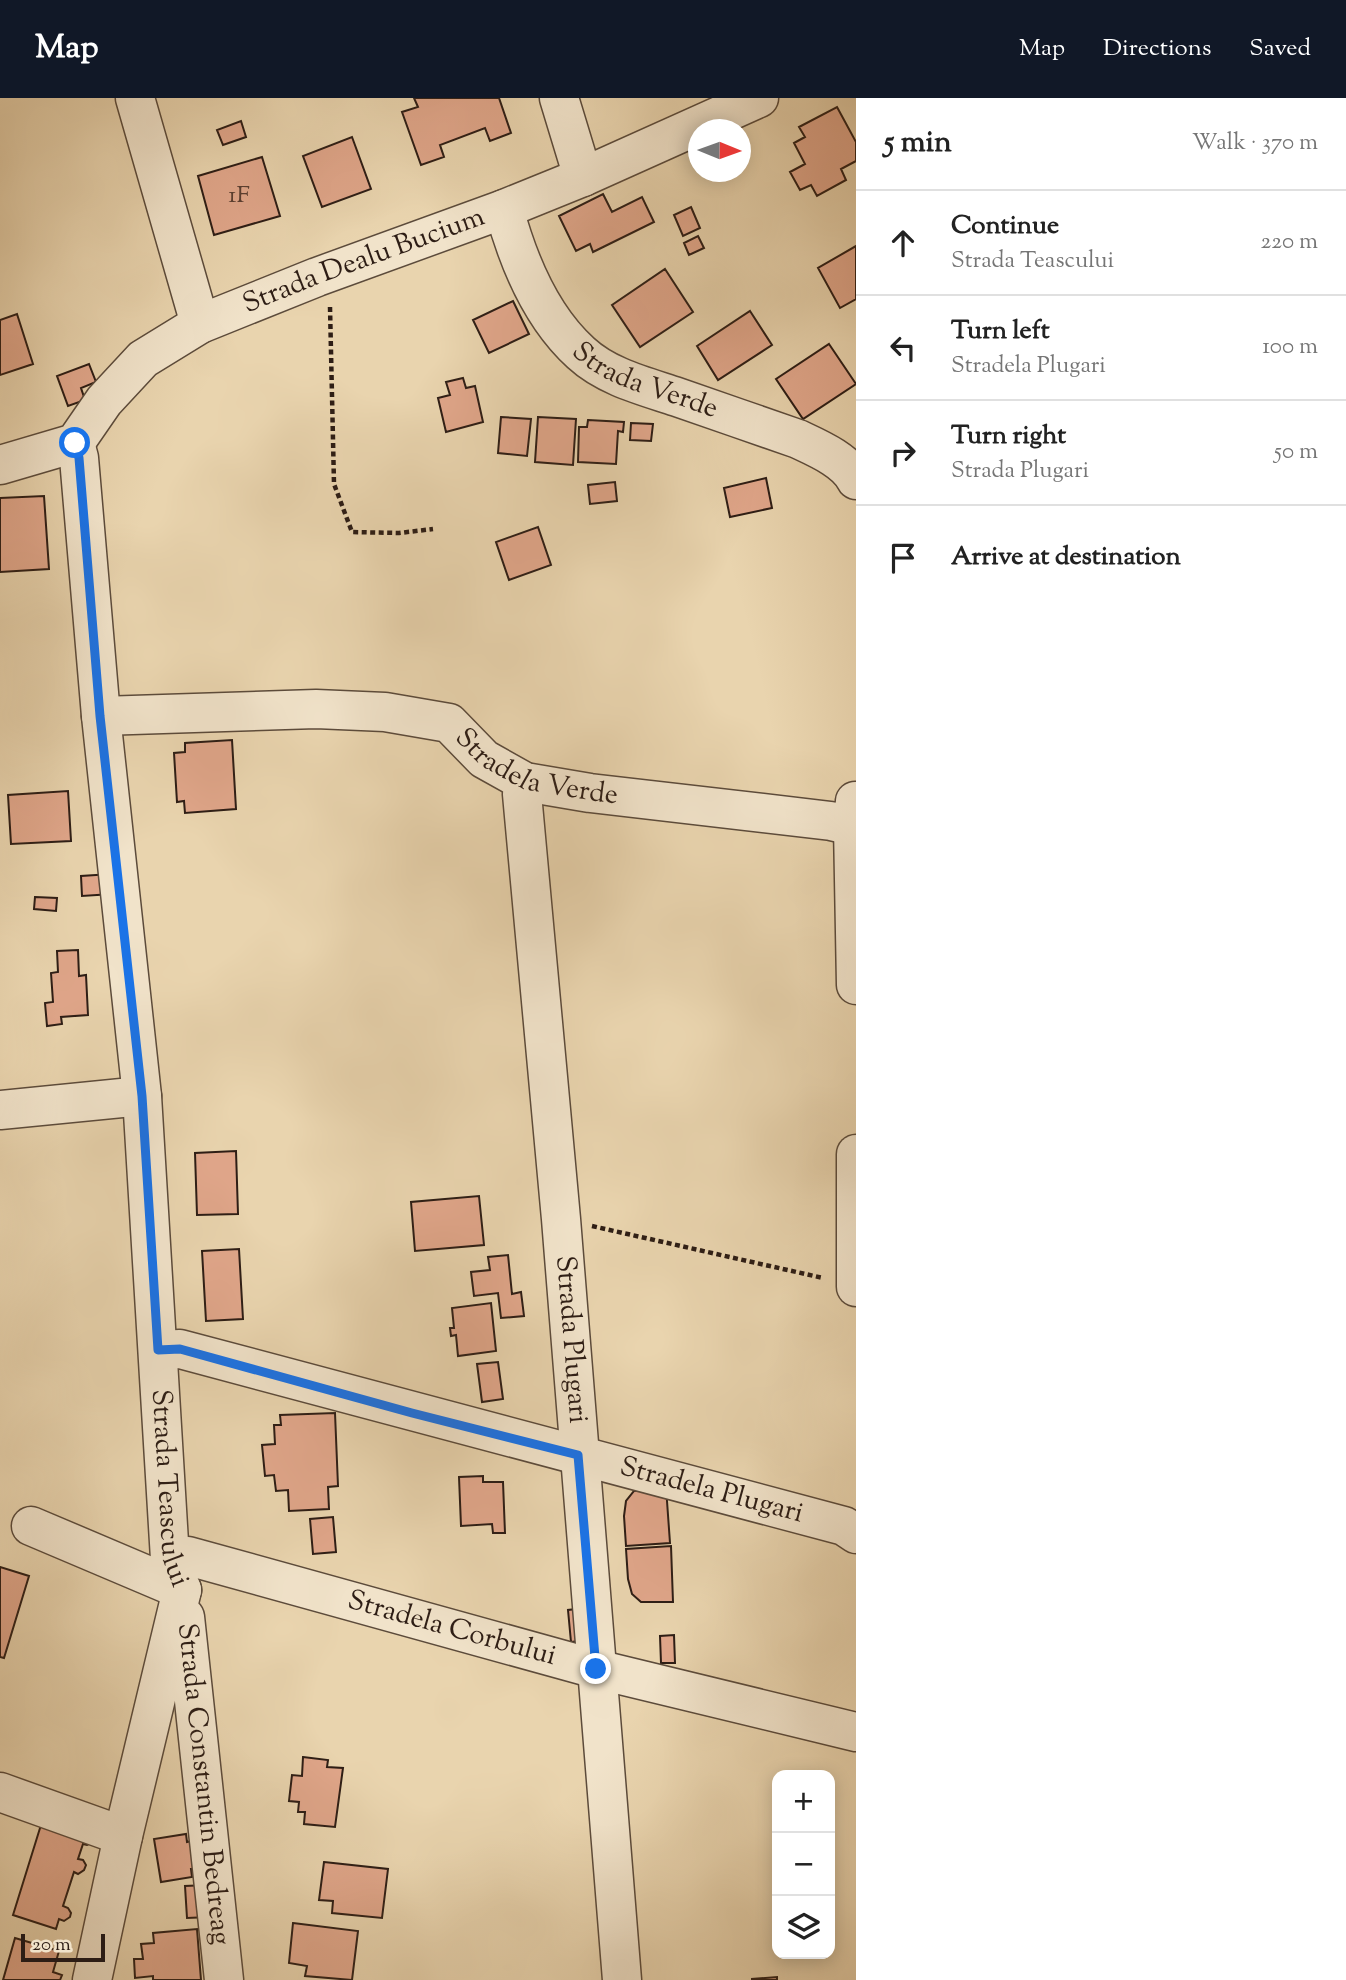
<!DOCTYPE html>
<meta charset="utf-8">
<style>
:root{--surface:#fff;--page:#f6f6f6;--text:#222;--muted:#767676;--line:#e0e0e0;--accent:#111827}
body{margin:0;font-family:"Sorts Mill Goudy",serif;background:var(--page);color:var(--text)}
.controls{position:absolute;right:21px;bottom:21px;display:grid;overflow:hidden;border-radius:14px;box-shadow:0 4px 18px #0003}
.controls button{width:63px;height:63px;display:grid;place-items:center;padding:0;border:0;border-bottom:2px solid var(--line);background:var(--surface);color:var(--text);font:35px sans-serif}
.compass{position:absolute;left:688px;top:21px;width:63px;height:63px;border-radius:50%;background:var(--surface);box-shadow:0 4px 18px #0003;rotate:91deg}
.scale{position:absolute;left:21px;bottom:18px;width:84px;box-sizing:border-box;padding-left:7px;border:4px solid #2d1d15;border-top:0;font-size:19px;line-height:24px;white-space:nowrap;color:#2d1d15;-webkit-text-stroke:5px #f1e3ca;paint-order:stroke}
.stop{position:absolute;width:21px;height:21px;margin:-16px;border:5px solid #1a73e8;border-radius:50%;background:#fff}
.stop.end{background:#1a73e8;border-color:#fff;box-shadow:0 2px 7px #0008}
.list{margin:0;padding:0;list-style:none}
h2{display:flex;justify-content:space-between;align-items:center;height:91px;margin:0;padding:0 28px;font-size:30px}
h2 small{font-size:23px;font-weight:400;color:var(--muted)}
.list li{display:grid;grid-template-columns:46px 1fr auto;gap:21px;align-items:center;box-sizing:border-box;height:105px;padding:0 28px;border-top:2px solid var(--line)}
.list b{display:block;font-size:26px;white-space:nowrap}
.list p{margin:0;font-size:23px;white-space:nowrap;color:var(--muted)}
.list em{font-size:23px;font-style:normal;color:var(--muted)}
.icon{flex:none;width:38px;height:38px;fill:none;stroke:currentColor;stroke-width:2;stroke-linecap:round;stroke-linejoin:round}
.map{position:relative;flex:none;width:856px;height:1882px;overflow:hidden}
header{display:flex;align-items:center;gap:42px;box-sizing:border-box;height:98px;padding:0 35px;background:var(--accent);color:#fff}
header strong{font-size:33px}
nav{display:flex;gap:38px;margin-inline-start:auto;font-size:24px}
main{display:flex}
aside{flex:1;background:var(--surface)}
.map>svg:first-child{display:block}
.building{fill:#e0a68a;stroke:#2d1d15;stroke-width:2}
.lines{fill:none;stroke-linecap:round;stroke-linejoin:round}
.minor-casing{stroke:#5c4b3b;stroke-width:41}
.path{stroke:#2d1d15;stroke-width:4.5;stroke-dasharray:5 3.5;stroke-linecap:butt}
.minor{stroke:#f1e3ca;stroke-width:38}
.route{stroke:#1a73e8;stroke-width:9}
.labels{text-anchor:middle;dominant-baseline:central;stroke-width:5;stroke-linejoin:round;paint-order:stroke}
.number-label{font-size:24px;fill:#5a3f32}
.street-label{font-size:28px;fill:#2d1d15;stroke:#f1e3ca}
</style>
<header>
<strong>Map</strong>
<nav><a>Map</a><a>Directions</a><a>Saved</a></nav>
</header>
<main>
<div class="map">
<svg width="856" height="1882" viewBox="0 0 856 1882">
<rect width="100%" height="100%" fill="#e9d4ae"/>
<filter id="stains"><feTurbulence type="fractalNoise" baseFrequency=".00286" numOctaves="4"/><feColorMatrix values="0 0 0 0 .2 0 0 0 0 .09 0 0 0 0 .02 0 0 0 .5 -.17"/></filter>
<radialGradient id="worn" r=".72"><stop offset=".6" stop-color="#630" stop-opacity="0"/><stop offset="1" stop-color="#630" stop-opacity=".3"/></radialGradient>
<path class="building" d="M414 0H499L511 35 490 43 485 30 440 47 444 59 421 67 402 14 418 9Z
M837 9 856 44V63L841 71 846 82 817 98 811 87 800 92 790 74 805 66 794 45 805 39 799 29Z
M241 23 246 39 223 47 217 32Z
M352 39 371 91 322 109 303 58Z
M262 59 280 118 214 137 198 78Z
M603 96 612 114 642 99 654 124 593 154 590 146 576 153 559 118Z
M691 109 700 130 683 138 674 117Z
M698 138 704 150 689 157 684 145Z
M856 148V201L840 210 818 170Z
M665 171 693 214 640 249 612 207Z
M513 203 529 236 489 255 473 222Z
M750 213 772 247 718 282 697 248Z
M17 216 33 266 0 277V222Z
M829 246 856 286 803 321 776 281Z
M89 266 96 284 81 290 85 302 68 308 57 278Z
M463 280 466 290 475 288 483 324 446 334 438 300 450 297 446 284Z
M501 319 531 321 527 358 498 355Z
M538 319 576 321 573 367 535 364Z
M588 322 624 324 623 334 618 333 616 366 578 364 579 329H587Z
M631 325 653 326 651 343 630 342Z
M766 380 772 410 730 419 724 390Z
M615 384 617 403 590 406 588 387Z
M44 398 49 471 0 474V400Z
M538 429 551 467 509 482 496 444Z
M232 642 236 711 185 715 184 703 177 704 174 655 185 654V645Z
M68 693 71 743 11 746 8 697Z
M111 776 112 796 82 798 81 778Z
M35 799 57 800 56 813 34 811Z
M78 852 79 878 86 877 88 917 61 919 62 926 47 928 45 905 53 904 51 875 58 874 57 853Z
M236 1053 238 1116 197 1117 195 1055Z
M479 1098 484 1147 415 1153 411 1104Z
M239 1151 243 1221 206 1223 202 1153Z
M508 1157 512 1196 521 1194 524 1218 501 1220 498 1195 474 1198 471 1174 490 1172 488 1159Z
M491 1205 496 1253 458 1258 456 1237 451 1238 450 1230H454L452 1210Z
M498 1264 503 1301 482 1304 477 1266Z
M335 1315 338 1388 328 1389 329 1411 289 1413 288 1392 276 1393 274 1377 265 1378 262 1347 275 1346 274 1327H281L280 1317Z
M483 1378V1384H503L505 1435H493L492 1426 461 1428 459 1379Z
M666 1389 670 1445 626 1448 624 1418 626 1403 634 1393Z
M333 1419 336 1454 313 1456 310 1421Z
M671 1448 673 1504H641L632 1496 628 1481 626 1451Z
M0 1469 29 1478 4 1560 0 1559Z
M585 1510 588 1542 571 1544 568 1512Z
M674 1537 675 1565H661L660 1538Z
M303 1659 328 1662 327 1669 343 1670 335 1729 304 1726 305 1714H298L299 1704 289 1703 292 1677 302 1678Z
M45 1714 93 1744 87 1747 83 1746 78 1761 83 1762 86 1767 84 1772 78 1776 74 1774 63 1808 68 1810 71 1815 70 1819 64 1823 59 1821 56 1831 13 1817Z
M186 1736 187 1744 192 1743 196 1771H191L192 1779 161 1784 154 1741Z
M324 1764 388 1771 382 1820 332 1815 333 1803 319 1802Z
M207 1787 210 1819 187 1820 185 1788Z
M293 1825 358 1833 352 1882 305 1878 307 1868 289 1865Z
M197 1831 201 1882H153V1878L135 1880 134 1861H143L141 1846 154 1845 153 1835Z
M15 1840 59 1853 53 1874 62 1877 60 1882H3Z
M777 1879V1882H752V1881Z"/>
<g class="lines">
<defs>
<g id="minor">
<path d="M135 0 200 226"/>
<path d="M559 0 583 79"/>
<path id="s1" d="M504 111C518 163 540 218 581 255 607 279 644 288 677 299 717 313 758 327 798 341 817 350 846 362 856 382"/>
<path id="s2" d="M75 345 79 360 101 618 142 998 170 1461 182 1492 123 1738 92 1882"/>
<path id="s3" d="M0 367 75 345 104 303 143 261 200 226 317 179 504 111 583 79 759 0"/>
<path id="s4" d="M101 618 316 611 385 614 449 625 484 661 525 684 590 695 831 723 853 728 856 723"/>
<path id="s5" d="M525 684 522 696 561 1121 622 1882"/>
<path d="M855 703 853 728 856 887"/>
<path d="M0 1012 142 998"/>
<path d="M856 1056V1189"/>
<path id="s6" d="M158 1252 180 1251C401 1312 623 1369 844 1428L856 1436"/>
<path d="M31 1428 182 1492"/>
<path id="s7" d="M170 1461 188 1458 596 1571 856 1634"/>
<path id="s8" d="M185 1519 224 1882"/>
<path d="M0 1694 123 1738"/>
</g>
</defs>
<use href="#minor" class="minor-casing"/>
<path class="path" d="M330 209 334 386 352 434 399 435 433 431
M592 1128 823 1180"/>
<use href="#minor" class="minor"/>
</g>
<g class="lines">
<path class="route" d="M75 345 79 360 100 618 142 998 158 1252 180 1251 412 1315 578 1357 596 1571"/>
</g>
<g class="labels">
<g class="number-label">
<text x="239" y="98">1F</text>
</g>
<g class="street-label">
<text stroke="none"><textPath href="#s3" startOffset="429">Strada Dealu Bucium</textPath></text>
<text stroke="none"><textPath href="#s1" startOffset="236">Strada Verde</textPath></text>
<text stroke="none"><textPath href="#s4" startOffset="452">Stradela Verde</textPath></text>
<text stroke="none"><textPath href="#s5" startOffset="560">Strada Plugari</textPath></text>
<text stroke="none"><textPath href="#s2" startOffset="1050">Strada Teascului</textPath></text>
<text stroke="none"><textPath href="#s6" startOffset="572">Stradela Plugari</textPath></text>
<text stroke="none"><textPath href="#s7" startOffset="292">Stradela Corbului</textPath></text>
<text stroke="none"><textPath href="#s8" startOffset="168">Strada Constantin Bedreag</textPath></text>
</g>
</g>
<rect width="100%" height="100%" filter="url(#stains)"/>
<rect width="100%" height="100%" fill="url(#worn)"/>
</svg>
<div class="controls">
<button>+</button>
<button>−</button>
<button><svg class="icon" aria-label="layers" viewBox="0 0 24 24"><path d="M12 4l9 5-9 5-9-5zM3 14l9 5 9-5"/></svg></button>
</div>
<svg class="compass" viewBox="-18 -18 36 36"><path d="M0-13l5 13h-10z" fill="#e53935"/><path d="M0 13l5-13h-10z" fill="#767676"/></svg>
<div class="scale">20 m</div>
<div class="stop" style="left:75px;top:345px"></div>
<div class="stop end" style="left:596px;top:1571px"></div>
</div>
<aside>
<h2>5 min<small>Walk · 370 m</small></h2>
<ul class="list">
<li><svg class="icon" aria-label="ahead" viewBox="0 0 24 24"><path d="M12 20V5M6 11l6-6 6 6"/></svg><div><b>Continue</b><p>Strada Teascului</p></div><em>220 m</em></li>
<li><svg class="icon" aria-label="left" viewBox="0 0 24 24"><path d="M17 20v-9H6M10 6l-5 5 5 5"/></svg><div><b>Turn left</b><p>Stradela Plugari</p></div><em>100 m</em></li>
<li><svg class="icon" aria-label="right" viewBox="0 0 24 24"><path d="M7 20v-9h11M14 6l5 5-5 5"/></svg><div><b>Turn right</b><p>Strada Plugari</p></div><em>50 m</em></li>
<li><svg class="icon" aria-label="arrive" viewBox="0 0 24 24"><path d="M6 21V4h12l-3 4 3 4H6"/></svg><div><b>Arrive at destination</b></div></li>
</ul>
</aside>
</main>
